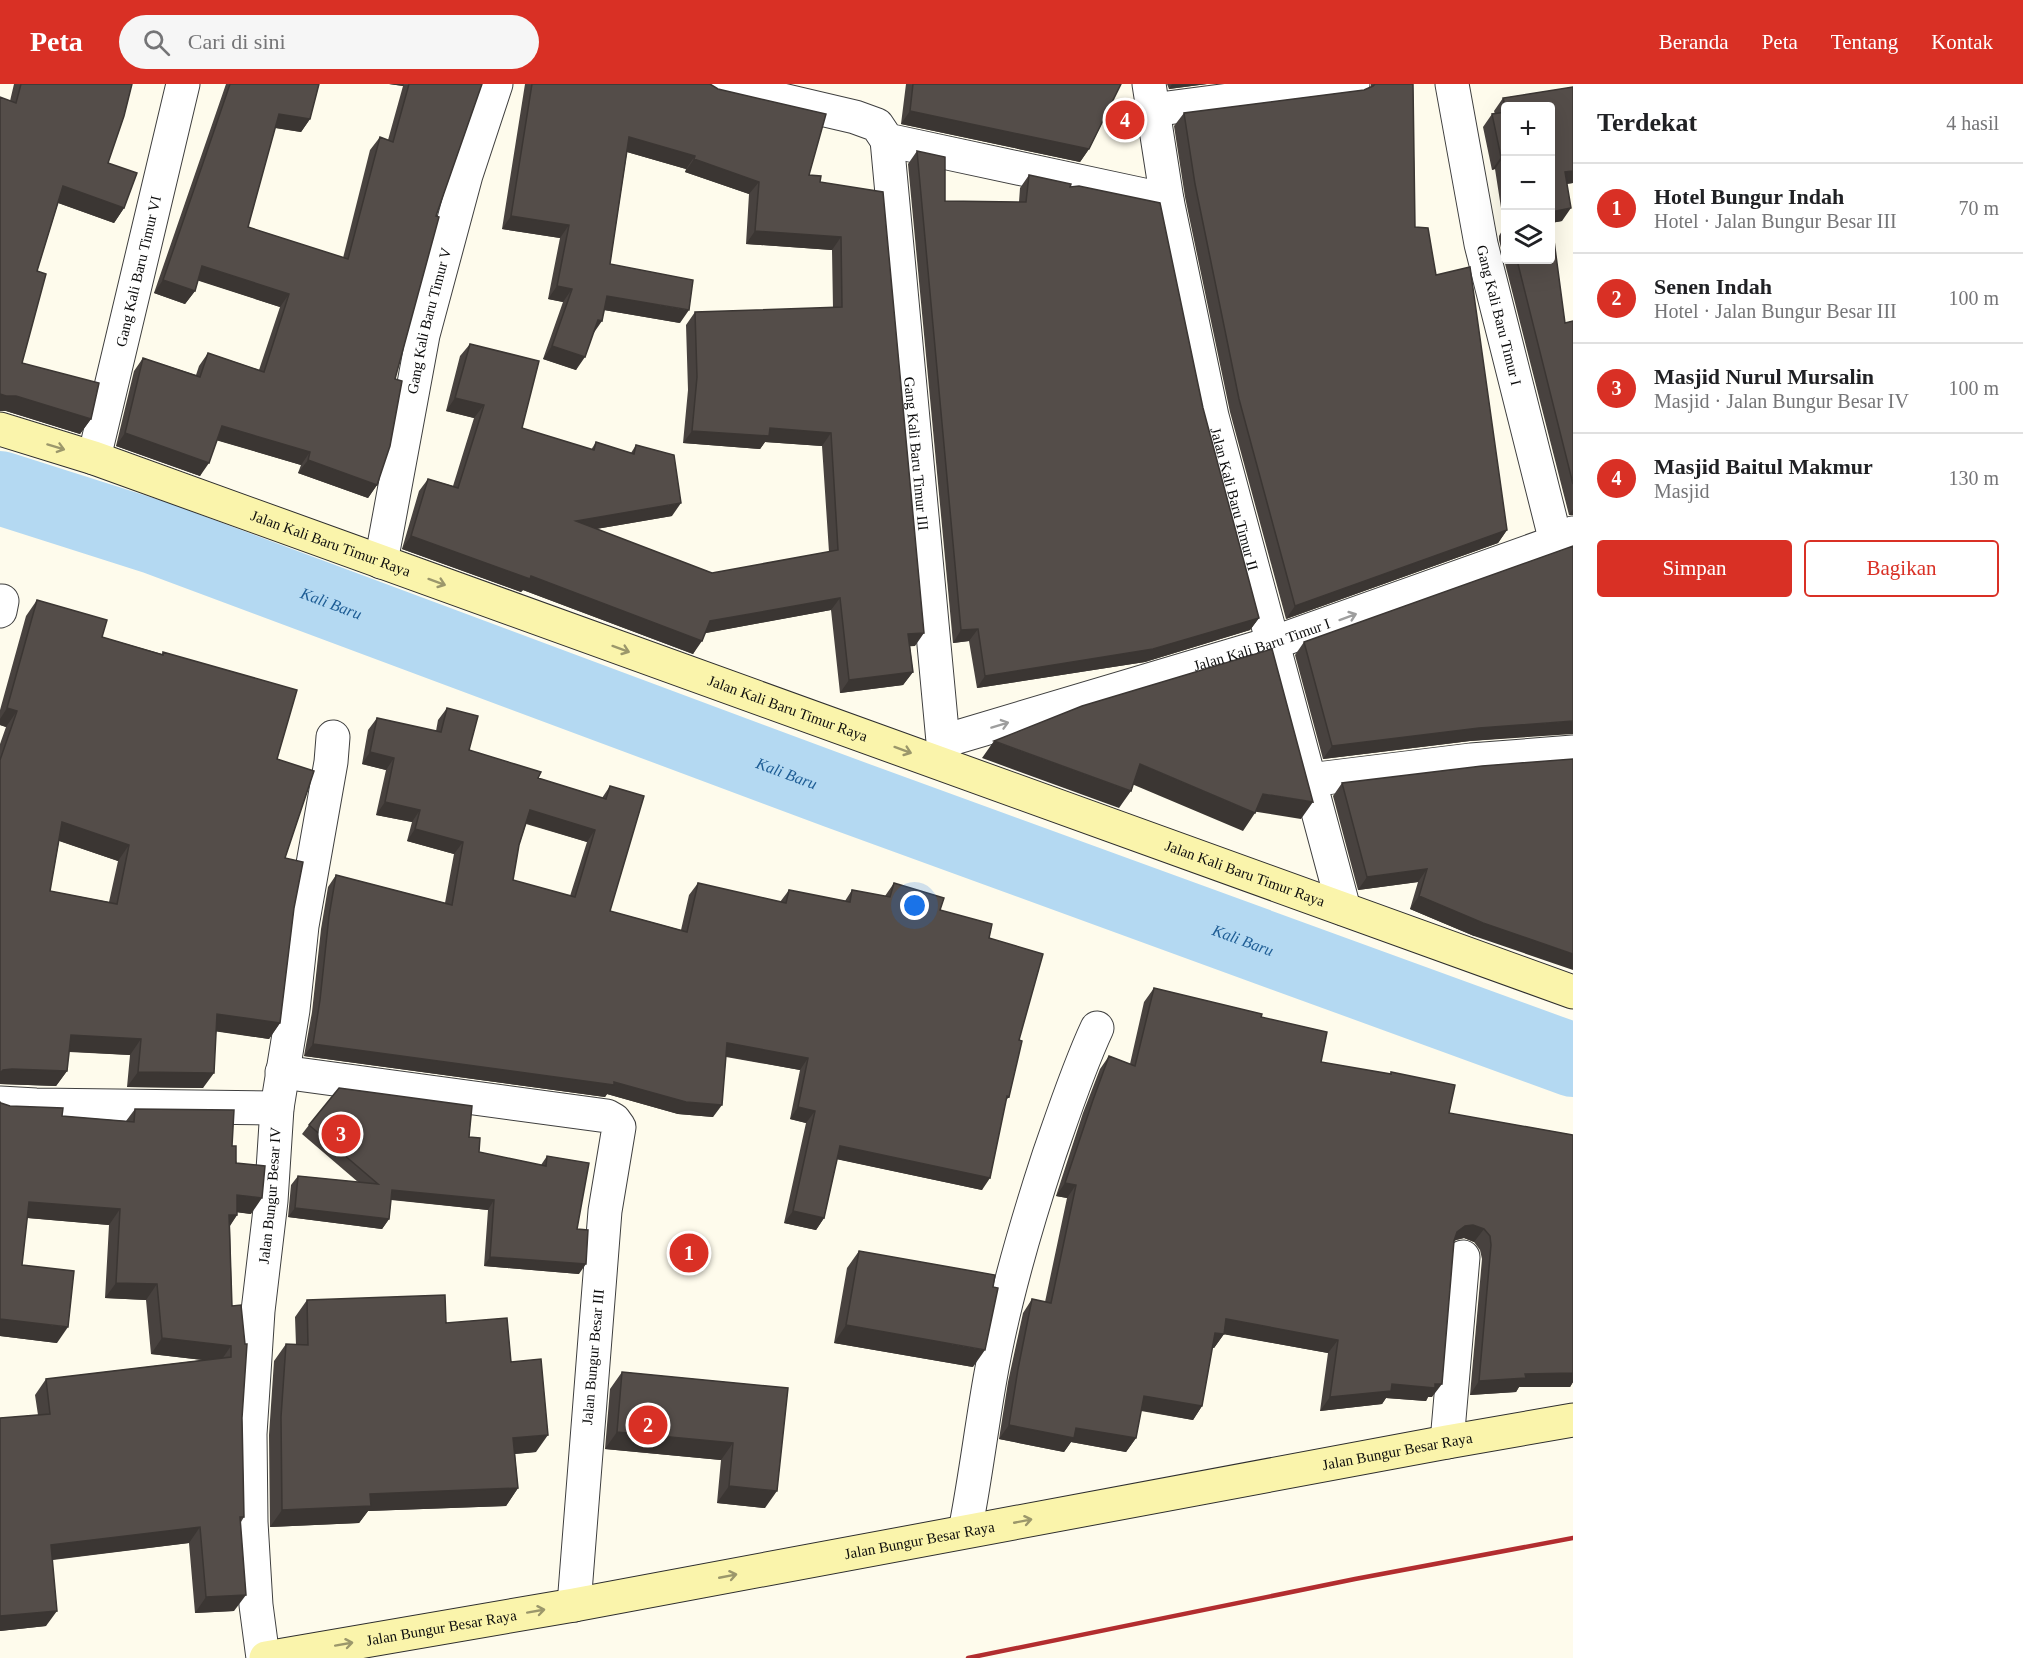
<!DOCTYPE html>
<html lang="id">
<meta charset="utf-8">
<style>
:root{--surface:#fff;--page:#f6f6f6;--text:#202124;--muted:#757577;--line:#e0e0e0;--accent:#d93025}
body{margin:0;font-family:Georgia,serif;background:var(--page);color:var(--text)}
.controls{position:absolute;right:18px;top:18px;display:grid;overflow:hidden;border-radius:6px;box-shadow:0 6px 24px #0002}
.controls button{width:54px;height:54px;display:grid;place-items:center;padding:0;border:0;border-bottom:2px solid var(--line);background:var(--surface);color:var(--text);font:30px sans-serif}
.you{position:absolute;left:915px;top:822px;width:21px;height:21px;margin:-15px;border:4px solid #fff;border-radius:50%;background:#1a73e8;box-shadow:0 0 0 9px #1a73e833}
.badge{display:grid;place-items:center;width:39px;height:39px;border-radius:50%;background:var(--accent);color:#fff;font-size:20px;font-weight:700}
.pin{position:absolute;translate:-50% -50%;border:3px solid #fff;box-shadow:0 2px 6px #0006}
.list{margin:0;padding:0;list-style:none}
h2{display:flex;justify-content:space-between;align-items:center;height:78px;margin:0;padding:0 24px;font-size:26px}
h2 small{font-size:20px;font-weight:400;color:var(--muted)}
.list li{display:grid;grid-template-columns:39px 1fr auto;gap:18px;align-items:center;box-sizing:border-box;height:90px;padding:0 24px;border-top:2px solid var(--line)}
.list b{display:block;font-size:22px;white-space:nowrap}
.list p{margin:0;font-size:20px;white-space:nowrap;color:var(--muted)}
.list em{font-size:20px;font-style:normal;color:var(--muted)}
.actions{display:flex;gap:12px;padding:18px 24px}
.actions a{flex:1;padding:14px 0;border:2px solid var(--accent);border-radius:6px;text-align:center;font-size:21px;color:var(--accent)}
.actions .main{background:var(--accent);color:#fff}
.icon{flex:none;width:33px;height:33px;fill:none;stroke:currentColor;stroke-width:2;stroke-linecap:round;stroke-linejoin:round}
.map{position:relative;flex:none;width:1573px;height:1574px;overflow:hidden}
header{display:flex;align-items:center;gap:36px;box-sizing:border-box;height:84px;padding:0 30px;background:var(--accent);color:#fff}
header strong{font-size:28px}
nav{display:flex;gap:33px;margin-inline-start:auto;font-size:21px}
.search{width:420px;height:54px;background:var(--page);display:flex;align-items:center;gap:15px;box-sizing:border-box;padding:0 21px;border-radius:33px;color:var(--muted);font-size:22px}
main{display:flex}
aside{flex:1;background:var(--surface)}
.map>svg:first-child{display:block}
.lines{fill:none;stroke-linecap:round;stroke-linejoin:round}
.river{stroke:#b4d9f2;stroke-width:74}
.street-casing{stroke:#3f3f3f;stroke-width:35}
.secondary-casing{stroke:#2e2e2e;stroke-width:35}
.street{stroke:#fff;stroke-width:33}
.secondary{stroke:#faf4ab;stroke-width:33}
.rail{stroke:#b22d2f;stroke-width:4.5}
.wall{fill:#48423f;fill-rule:evenodd}
.shaded-wall{fill:#3b3633}
.building{fill:#544d49;stroke:#3b3633;stroke-width:1.5;fill-rule:evenodd}
.oneway{stroke:#9b976b}
.oneway2{stroke:#9e9e9e}
.labels{text-anchor:middle;dominant-baseline:central;stroke-width:6;stroke-linejoin:round;paint-order:stroke}
.street-label{font-size:15px;fill:#0c0c0c;stroke:#fff}
.water-label{font-size:16px;font-style:italic;fill:#1e5d95;stroke:#fff}
</style>
<header>
<strong>Peta</strong>
<div class="search"><svg class="icon" aria-label="search" viewBox="0 0 24 24"><circle cx="10" cy="10" r="6"/><path d="M15 15l6 6"/></svg>Cari di sini</div>
<nav><a>Beranda</a><a>Peta</a><a>Tentang</a><a>Kontak</a></nav>
</header>
<main>
<div class="map">
<svg width="1573" height="1574" viewBox="0 0 1573 1574">
<rect width="100%" height="100%" fill="#fefbec"/>
<g class="lines">
<path class="river" id="s1" d="M0 404 157 454 838 708 1573 976"/>
<defs>
<g id="street">
<path d="M714 0 855 33 877 41 887 56 1167 116"/>
<path id="s2" d="M1149 0 1167 116 1212 332 1344 825"/>
<path id="s3" d="M1452 0 1481 160 1556 458"/>
<path d="M1152 26 1353 0"/>
<path id="s4" d="M887 56 945 679"/>
<path id="s5" d="M94 374 183 0"/>
<path id="s6" d="M381 478 423 251 466 91 496 0"/>
<path d="M0 527 2 517"/>
<path id="s7" d="M944 657 1273 559 1556 458 1573 449"/>
<path d="M1309 696 1471 676 1573 668"/>
<path d="M282 988 607 1032 614 1036 619 1043 605 1127 574 1521"/>
<path d="M0 1019 36 1021 277 1024"/>
<path d="M1447 1358 1463 1173"/>
<path d="M965 1447C975 1397 981 1346 990 1295 1003 1219 1025 1144 1049 1071 1064 1028 1078 985 1097 944"/>
<path id="s8" d="M263 1574 256 1521 251 1438 250 1350 258 1227 271 1117 277 1024 293 926 302 842 331 678 333 653"/>
</g>
<g id="secondary">
<path id="s9" d="M0 345 94 374 1573 908"/>
<path id="s10" d="M266 1574 574 1521 1447 1358 1573 1336"/>
</g>
</defs>
<use href="#street" class="street-casing"/>
<use href="#secondary" class="secondary-casing"/>
<use href="#street" class="street"/>
<use href="#secondary" class="secondary"/>
<path class="rail" d="M968 1574 1355 1495 1573 1454"/>
</g>
<path class="wall" d="M14 0H132L108 79 124 124 114 139 58 119 37 187 22 279 91 335 80 350 6 327H0V13L10 17Z
M226 0H319L310 35 301 48 275 44 248 143 343 174 370 66 380 53 388 56 403 2 389 0H482L436 132 395 295 377 401 368 414 298 389 301 381 217 356 200 392 116 362 134 287 143 274 196 291 199 282 208 269 259 286 280 223 198 196 195 207 185 220 154 209Z
M525 0H710L809 91 820 98 883 108 915 562H910L913 588 903 601 840 609 831 526 705 549 693 570 523 506 521 508 402 465 419 407 428 395 453 402 474 334 446 327 460 272 470 260 522 344 591 366 596 358 631 369 636 361 672 432 596 445 712 489 829 468 822 362 765 358 760 365 683 359 688 306 686 241 695 228 833 224 832 166 746 160 749 110 685 88 686 85 627 68 610 180 680 239 604 226 576 286 543 275 563 218 548 215 560 154 502 145Z
M906 0H1121L1089 65 1080 78 901 40Z
M1167 0H1207L1169 5Z
M1371 0H1413L1415 143 1436 191 1507 446 1498 459 1286 535 1230 328 1185 113 1174 42 1184 29 1364 6 1371 3Z
M1573 3V99L1567 100 1562 137 1551 139 1565 239 1573 237V431H1569L1499 156V152L1504 143 1495 85 1492 86 1483 43 1492 30H1495L1494 27 1503 14ZM1506 22 1551 176H1506Z
M917 67 945 117 1019 118 1020 104 1029 91 1070 103 1203 324 1259 534 1250 546 1145 578 977 604 969 557 953 559 908 80Z
M37 516 102 553 162 570 163 568 277 675 285 774 294 824 280 939 269 955 216 947 203 1004 127 1003 130 971 69 968 67 987 56 1002 0 1000V660L6 643 0 641V626L26 532ZM59 757 118 777 109 818 50 807Z
M1304 558 1572 649 1470 657 1323 675 1295 571Z
M447 624 469 666 538 694 602 714 610 702V827L681 846 689 811 698 799 780 818 789 806 845 817 852 806 885 812 894 799 989 854 1019 956 1009 1013 1006 1016 982 1106 837 1075 824 1134 816 1146 784 1139 806 1039 790 1035 800 986 726 973 713 1033 678 1030 607 1010 605 1013 304 972 312 928 321 845 328 803 336 791 445 819 454 770 407 757 412 738 376 731 386 686 362 680 368 646 377 634 436 647 438 636ZM526 740 587 758 570 812 513 796 519 761Z
M1573 675 1474 852 1410 825 1418 798 1358 806 1333 712 1342 699Z
M1154 904 1261 933 1321 978 1390 990 1391 988 1449 1029 1573 1051V1298L1570 1303H1519L1516 1308 1470 1311 1482 1175 1480 1166 1474 1158 1464 1154 1456 1156 1454 1157 1432 1313H1428L1426 1317 1386 1314 1382 1320 1320 1327 1328 1269 1224 1250 1214 1264 1212 1263 1202 1322 1193 1336 1141 1327 1136 1354 1126 1368 1071 1358 1064 1368 999 1355 1008 1298 1023 1229 1032 1215 1045 1218 1067 1114 1056 1112 1083 1029 1100 985 1109 972 1130 980 1144 918Z
M1 1019 10 1022 62 1032 126 1037 135 1025 232 1062 251 1130 237 1128V1131L230 1142 232 1222 242 1334 244 1433 241 1438 234 1527 195 1529 189 1459 53 1476 46 1542 0 1547V1334L38 1331 35 1311 46 1295 203 1276 151 1270 146 1216 105 1214 109 1141 27 1134 22 1181 57 1259 0 1252Z
M309 1041 469 1053 479 1068 541 1081 547 1072 577 1145 579 1190 484 1182 488 1126 391 1116 389 1135 382 1145 288 1133 291 1101 298 1092 358 1098 302 1050Z
M859 1167 973 1283 834 1259 847 1184Z
M307 1216 446 1239 511 1278 536 1368 515 1370 518 1404 506 1422 368 1427 359 1439 270 1443 269 1351 274 1277 286 1260 296 1261 295 1233Z
M622 1288 788 1304 765 1424 717 1419 721 1376 605 1365 610 1305Z"/>
<path class="shaded-wall" d="M389 0H404L403 2Z
M1172 0H1207L1169 5Z
M910 27 1089 65 1080 78 901 40Z
M279 30 310 35 301 48 270 43Z
M629 53 695 72 686 85 620 66Z
M1504 72 1495 85 1492 86 1501 73Z
M694 75 759 98 749 110 685 88Z
M1573 87V99L1556 101 1565 88Z
M63 102 124 124 114 139 53 117Z
M1571 124 1562 137 1551 139V128Z
M511 132 569 141 560 154 502 145Z
M755 147 841 153 832 166 746 160Z
M202 182 289 210 280 223 193 195Z
M163 196 195 207 185 220 154 209Z
M557 202 572 205 563 218 548 215Z
M607 212 689 226 680 239 598 225Z
M598 236 602 237 593 250Z
M552 262 585 273 576 286 543 275Z
M0 310 16 312 91 335 80 350 6 327H0Z
M455 314 484 321 474 334 446 327Z
M222 342 310 368 301 381 212 355Z
M770 344 831 349 822 362 765 358 760 365 683 359 692 347Z
M125 349 209 379 200 392 116 362Z
M308 376 377 401 368 414 298 389Z
M681 419 672 432 567 450 576 437Z
M1573 425V431H1569Z
M1507 446 1498 459 1286 535 1295 522Z
M411 452 531 492 702 557 693 570 523 506 521 508 402 465Z
M840 514 831 526 701 550 710 537Z
M1259 534 1250 546 1145 578 977 604 985 592Z
M978 545 969 557 953 559 961 546Z
M924 549 915 562 899 563 908 550Z
M913 588 903 601 840 609 849 596Z
M7 624 17 627 6 643 0 641V635Z
M1573 637V650L1470 657 1323 675 1332 662 1479 644Z
M994 657 1131 707 1119 724 982 674Z
M370 668 394 674 386 686 362 680Z
M1140 680 1255 729 1243 747 1127 698Z
M1263 710 1313 718 1301 735 1251 727Z
M385 718 420 726 412 738 376 731Z
M530 726 595 746 587 758 522 738Z
M62 738 129 761 118 777 51 754Z
M415 745 463 758 454 770 407 757Z
M1427 785 1418 798 1358 806 1367 793Z
M1419 812 1573 870V886L1474 852 1410 825Z
M217 930 280 939 269 955 206 946Z
M71 951 141 955 130 971 60 967Z
M727 959 808 974 800 986 719 971Z
M313 960 614 998 722 1021 713 1033 678 1030 607 1010 605 1013 304 972Z
M12 985 67 987 56 1002 0 1000V989L3 986Z
M138 988 214 989 203 1004 127 1003Z
M798 1023 815 1027 806 1039 790 1035Z
M840 1062 990 1094 982 1106 831 1074Z
M1065 1099 1076 1101 1067 1114 1056 1112Z
M392 1106 494 1116 488 1126 386 1115Z
M237 1111 262 1114 251 1130 226 1127Z
M29 1118 120 1125 109 1141 17 1133Z
M295 1124 389 1135 382 1145 288 1133Z
M793 1127 824 1134 816 1146 784 1139Z
M229 1131H237L226 1147Z
M1473 1141 1484 1145 1474 1158 1464 1154 1456 1156 1448 1162 1457 1148 1465 1142Z
M490 1173 586 1180 579 1190 484 1182Z
M116 1199 157 1200 146 1216 105 1214Z
M0 1235 68 1243 57 1259 0 1252Z
M1226 1235 1338 1256 1328 1269 1217 1249Z
M846 1241 985 1266 973 1283 834 1259Z
M1215 1249 1224 1250 1214 1264 1206 1262Z
M162 1254 231 1262 220 1278 151 1270Z
M1573 1289V1298L1570 1303H1519L1516 1308 1470 1311 1479 1297 1525 1290Z
M1392 1300H1442L1432 1313H1428L1426 1317 1386 1314 1382 1320 1320 1327 1330 1313Z
M1144 1312 1202 1322 1193 1336 1134 1325Z
M1009 1341 1076 1344 1136 1354 1126 1368 1071 1358 1064 1368 999 1355Z
M617 1348 733 1359 721 1376 605 1365Z
M548 1351 536 1368 501 1371 513 1354Z
M729 1402 777 1407 765 1424 717 1419Z
M518 1404 506 1422 368 1427 359 1439 270 1443 282 1426 370 1410Z
M200 1443 189 1459 40 1477 51 1461Z
M246 1511 234 1527 195 1529 206 1513Z
M57 1527 46 1542 0 1547V1532Z"/>
<path class="building" d="M21 0H132L124 32 108 79 137 89 124 124 63 102 37 187 46 190 22 279 99 299 91 335 16 312H6L0 310V13L16 19Z
M230 0H319L310 35 279 30 248 143 348 175 380 53 393 58 409 0H482L436 132 439 133 395 295 402 297 390 362 377 401 308 376 310 368 222 342 209 379 125 349 143 274 200 293 208 269 264 288 289 210 202 182 195 207 163 196Z
M532 0H710L718 5 826 30 809 91 821 92 820 98 883 108 924 549 908 550 913 588 849 596 840 514 710 537 702 557 531 492 530 495 411 452 428 395 458 404 484 321 455 314 470 260 539 277 522 344 594 366 596 358 634 370 636 361 674 371 681 419 576 437 712 489 838 466 831 349 770 344 769 352 692 347 697 293 695 228 842 223 841 153 755 147 759 98 694 75 695 72 629 53 610 180 693 196 689 226 607 212 602 237 598 236 585 273 552 262 572 205 557 202 569 141 511 132Z
M913 0H1121L1089 65 910 27Z
M1375 0H1413L1415 143 1428 144 1436 191 1470 183 1507 446 1295 522 1239 315 1195 100 1184 29 1364 6 1373 2Z
M1573 3V87L1565 88 1571 124 1551 128V22H1506V25L1503 14Z
M1506 28V82L1504 72 1501 73 1492 30Z
M917 67 945 73V117L1026 118 1029 91 1071 100 1070 103 1079 102 1160 119 1203 324 1259 534 1153 565 985 592 978 545 961 546Z
M1551 134 1565 239 1573 237V400L1517 176H1551Z
M1573 462V637L1479 644 1332 662 1304 558Z
M37 516 107 536 102 553 163 571V568L297 606 277 675 314 687 285 774 303 778 294 824 280 939 217 930 214 989 138 988 141 955 71 951 67 987 12 985 3 986 0 989V676L17 627 7 624ZM62 738 129 761 117 820 50 807Z
M1272 565 1313 718 1263 710 1255 729 1140 680 1131 707 994 657 1082 622Z
M447 624 478 632 469 666 541 688 538 694 606 715 610 702 644 712 610 827 687 848 698 799 786 819 789 806 850 818 852 806 890 813 894 799 944 814 940 826 992 840 989 854 1043 870 1019 956 1022 957 1009 1013 1007 1012 990 1094 840 1062 824 1134 793 1127 815 1027 798 1023 808 974 727 959 722 1021 686 1018 614 998V1001L313 960 320 916 329 832 336 791 452 821 463 758 415 745 420 726 385 718 394 674 370 668 377 634 441 648ZM530 726 595 746 575 813 513 796 519 761Z
M1573 675V870L1483 839 1419 812 1427 785 1367 793 1342 699 1482 682Z
M1154 904 1262 930 1261 933 1327 948 1321 978 1391 990V988L1455 1001 1449 1029 1573 1051V1289L1525 1290 1526 1294 1479 1297 1491 1161 1490 1152 1484 1145 1473 1141 1465 1142 1457 1148 1454 1157 1442 1300H1435V1304L1392 1300 1391 1307 1330 1313 1338 1256 1226 1235 1224 1250 1215 1249 1202 1322 1144 1312 1136 1354 1076 1344 1074 1354 1009 1341 1018 1285 1032 1215 1051 1219 1076 1101 1065 1099 1093 1016 1109 972 1135 982Z
M339 1004 472 1022 469 1053 480 1054 479 1068 546 1082 547 1072 589 1079 577 1145 588 1146 586 1180 490 1173 494 1116 392 1106 389 1135 295 1124 298 1092 378 1100 309 1041Z
M0 1018 1 1019 10 1022 63 1024 62 1032 134 1038 135 1025 234 1026 232 1062H236V1079L265 1082 262 1114 237 1111V1131H229L232 1222 241 1221 245 1260H247L242 1334 244 1433H240L246 1511 206 1513 200 1443 51 1461 57 1527 0 1532V1334L50 1330 46 1295 231 1273V1262L162 1254 157 1200 116 1199 120 1125 29 1118 22 1181 74 1187 68 1243 0 1235Z
M859 1167 995 1191 993 1203 998 1204 985 1266 846 1241Z
M445 1211 446 1239 507 1234 511 1278 541 1275 548 1351 513 1354 518 1404 370 1410 371 1422 282 1426 281 1333 286 1260 308 1261 307 1216Z
M622 1288 788 1304 777 1407 729 1402 733 1359 617 1348Z"/>
<defs><path id="oneway-shaft" d="M-6 0H5M1.5-3L5.5 0L1.5 3" fill="none" stroke-width="1.6" stroke-linecap="round" stroke-linejoin="round" transform="scale(1.5)"/></defs>
<g class="oneway">
<use href="#oneway-shaft" transform="translate(56 363) rotate(17)"/>
<use href="#oneway-shaft" transform="translate(437 498) rotate(20)"/>
<use href="#oneway-shaft" transform="translate(621 565) rotate(20)"/>
<use href="#oneway-shaft" transform="translate(903 666) rotate(20)"/>
<use href="#oneway-shaft" transform="translate(1023 1437) rotate(-11)"/>
<use href="#oneway-shaft" transform="translate(728 1492) rotate(-11)"/>
<use href="#oneway-shaft" transform="translate(536 1527) rotate(-10)"/>
<use href="#oneway-shaft" transform="translate(344 1560) rotate(-10)"/>
</g>
<g class="oneway2">
<use href="#oneway-shaft" transform="translate(1348 533) rotate(-20)"/>
<use href="#oneway-shaft" transform="translate(1000 641) rotate(-17)"/>
</g>
<g class="labels">
<g class="street-label">
<text stroke="none"><textPath href="#s5" startOffset="192">Gang Kali Baru Timur VI</textPath></text>
<text stroke="none"><textPath href="#s3" startOffset="236">Gang Kali Baru Timur I</textPath></text>
<text stroke="none"><textPath href="#s6" startOffset="246">Gang Kali Baru Timur V</textPath></text>
<text stroke="none"><textPath href="#s4" startOffset="315">Gang Kali Baru Timur III</textPath></text>
<text stroke="none"><textPath href="#s2" startOffset="424">Jalan Kali Baru Timur II</textPath></text>
<text stroke="none"><textPath href="#s9" startOffset="350">Jalan Kali Baru Timur Raya</textPath></text>
<text stroke="none"><textPath href="#s7" startOffset="332">Jalan Kali Baru Timur I</textPath></text>
<text stroke="none"><textPath href="#s9" startOffset="836">Jalan Kali Baru Timur Raya</textPath></text>
<text stroke="none"><textPath href="#s9" startOffset="1322">Jalan Kali Baru Timur Raya</textPath></text>
<text stroke="none"><textPath href="#s8" startOffset="464">Jalan Bungur Besar IV</textPath></text>
<text transform="translate(593 1273) rotate(-85)">Jalan Bungur Besar III</text>
<text stroke="none"><textPath href="#s10" startOffset="1150">Jalan Bungur Besar Raya</textPath></text>
<text stroke="none"><textPath href="#s10" startOffset="664">Jalan Bungur Besar Raya</textPath></text>
<text stroke="none"><textPath href="#s10" startOffset="178">Jalan Bungur Besar Raya</textPath></text>
</g>
<g class="water-label">
<text stroke="none"><textPath href="#s1" startOffset="351">Kali Baru</textPath></text>
<text stroke="none"><textPath href="#s1" startOffset="837">Kali Baru</textPath></text>
<text stroke="none"><textPath href="#s1" startOffset="1323">Kali Baru</textPath></text>
</g>
</g>
</svg>
<div class="controls">
<button>+</button>
<button>−</button>
<button><svg class="icon" aria-label="layers" viewBox="0 0 24 24"><path d="M12 4l9 5-9 5-9-5zM3 14l9 5 9-5"/></svg></button>
</div>
<div class="you"></div>
<div class="pin badge" style="left:689px;top:1169px">1</div>
<div class="pin badge" style="left:648px;top:1341px">2</div>
<div class="pin badge" style="left:341px;top:1050px">3</div>
<div class="pin badge" style="left:1125px;top:36px">4</div>
</div>
<aside>
<h2>Terdekat<small>4 hasil</small></h2>
<ul class="list">
<li><span class="badge">1</span><div><b>Hotel Bungur Indah</b><p>Hotel · Jalan Bungur Besar III</p></div><em>70 m</em></li>
<li><span class="badge">2</span><div><b>Senen Indah</b><p>Hotel · Jalan Bungur Besar III</p></div><em>100 m</em></li>
<li><span class="badge">3</span><div><b>Masjid Nurul Mursalin</b><p>Masjid · Jalan Bungur Besar IV</p></div><em>100 m</em></li>
<li><span class="badge">4</span><div><b>Masjid Baitul Makmur</b><p>Masjid</p></div><em>130 m</em></li>
</ul>
<div class="actions"><a class="main">Simpan</a><a>Bagikan</a></div>
</aside>
</main>
